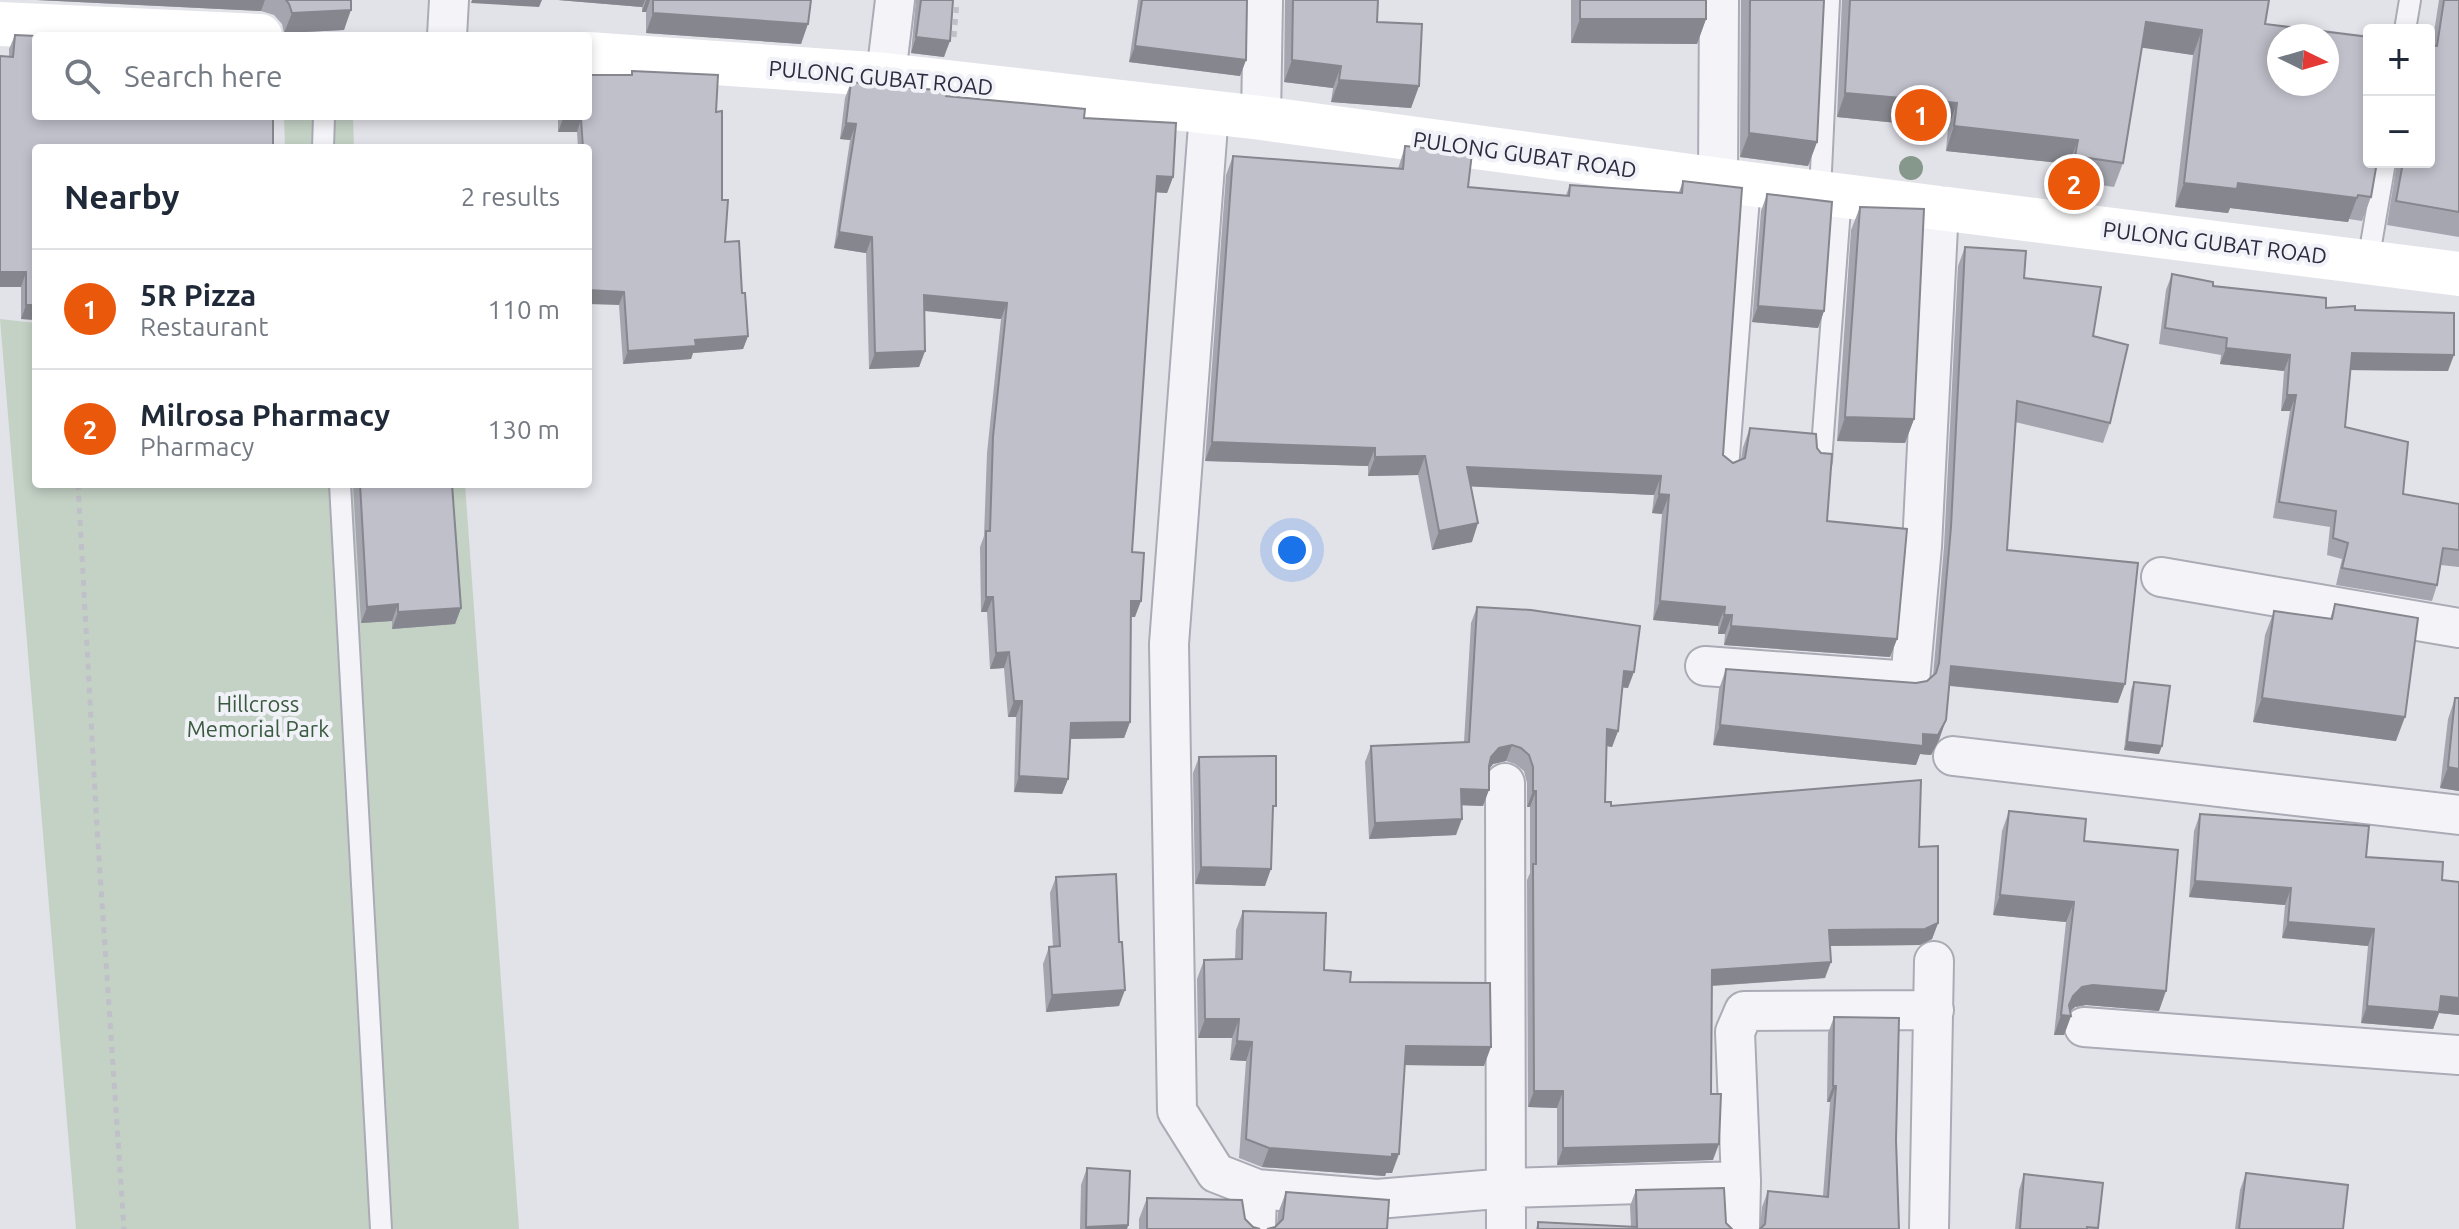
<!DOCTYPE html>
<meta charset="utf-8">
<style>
:root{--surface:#fff;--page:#f2f2f3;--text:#1f2937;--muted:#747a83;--line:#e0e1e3;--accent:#ea580c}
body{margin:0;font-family:Ubuntu,sans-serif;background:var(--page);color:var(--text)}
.controls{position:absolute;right:24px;top:24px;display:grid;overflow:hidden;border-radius:8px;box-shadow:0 4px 12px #0003}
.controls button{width:72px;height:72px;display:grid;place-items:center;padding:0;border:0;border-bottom:2px solid var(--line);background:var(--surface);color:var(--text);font:40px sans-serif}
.compass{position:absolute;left:2267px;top:24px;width:72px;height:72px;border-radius:50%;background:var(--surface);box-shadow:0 4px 12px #0003;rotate:95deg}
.you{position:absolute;left:1292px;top:550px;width:28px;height:28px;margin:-20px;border:6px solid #fff;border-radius:50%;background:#1a73e8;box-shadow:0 0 0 12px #1a73e833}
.badge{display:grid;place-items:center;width:52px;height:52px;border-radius:50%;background:var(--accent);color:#fff;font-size:26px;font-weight:700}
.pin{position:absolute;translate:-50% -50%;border:4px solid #fff;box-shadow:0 2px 8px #0006}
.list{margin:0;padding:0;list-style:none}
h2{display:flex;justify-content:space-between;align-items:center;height:104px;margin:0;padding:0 32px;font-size:34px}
h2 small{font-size:26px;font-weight:400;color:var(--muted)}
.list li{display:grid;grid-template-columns:52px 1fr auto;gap:24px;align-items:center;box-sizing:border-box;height:120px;padding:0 32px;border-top:2px solid var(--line)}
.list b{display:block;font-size:30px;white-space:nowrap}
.list p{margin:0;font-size:26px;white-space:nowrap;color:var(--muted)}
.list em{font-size:26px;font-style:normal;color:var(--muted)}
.icon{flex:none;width:44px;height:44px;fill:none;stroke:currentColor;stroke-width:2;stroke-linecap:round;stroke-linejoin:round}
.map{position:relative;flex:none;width:2459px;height:1229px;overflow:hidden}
.search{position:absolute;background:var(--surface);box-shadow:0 4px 12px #0003;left:32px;top:32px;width:560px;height:88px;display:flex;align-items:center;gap:20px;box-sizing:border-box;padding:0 28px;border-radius:8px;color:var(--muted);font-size:30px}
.panel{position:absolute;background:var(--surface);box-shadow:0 4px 12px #0003;left:32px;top:144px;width:560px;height:344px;border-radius:8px}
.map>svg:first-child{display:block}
.green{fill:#c4d2c6}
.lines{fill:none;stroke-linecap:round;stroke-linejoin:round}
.lane-casing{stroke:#ababb6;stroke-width:24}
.street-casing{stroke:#ababb6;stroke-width:42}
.path{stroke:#c0c0c8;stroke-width:5;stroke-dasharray:6 6;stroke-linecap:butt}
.lane{stroke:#f4f4f8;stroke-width:20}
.street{stroke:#f4f4f8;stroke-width:38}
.secondary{stroke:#fff;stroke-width:44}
.tree{fill:#86978c}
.wall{fill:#a5a5af}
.shaded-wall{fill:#86868e}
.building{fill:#c0c0cb;stroke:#86868e;stroke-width:2;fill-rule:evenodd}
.labels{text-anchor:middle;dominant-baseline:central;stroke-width:8;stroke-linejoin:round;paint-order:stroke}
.street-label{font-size:22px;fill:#2c2b40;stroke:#f1f2f7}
.park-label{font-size:22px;fill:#3a5a40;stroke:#f1f2f7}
</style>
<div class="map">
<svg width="2459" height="1229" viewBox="0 0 2459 1229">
<rect width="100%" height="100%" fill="#e2e2e9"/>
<path class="green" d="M284 116H353L354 148H285Z
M0 319 36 323V484H465L519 1229H76Z"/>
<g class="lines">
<defs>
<path id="lane" d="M2405 30 2410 0
M323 148 324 116
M1820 192 1829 0
M2368 262 2385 162
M1821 461 1841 195
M1728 469 1750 184
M340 484 381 1229"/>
<path id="street" d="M447 36 449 0
M886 75 895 0
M1209 112 1169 644 1177 1111 1216 1173 1257 1189 1377 1199 1508 1188 1741 1181
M1261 118 1263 0
M1718 180 1719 0
M2161 577 2459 628
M1705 666 1910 681 1922 546 1939 207
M1953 756 2459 815
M1505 783 1506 1229
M2084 1027 2459 1055
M1256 1229 1257 1189
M1740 1229 1741 1181 1735 1032 1744 1011 1934 1010
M1929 1229 1934 961"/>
</defs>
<use href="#lane" class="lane-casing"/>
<use href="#street" class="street-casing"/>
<path class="path" d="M954 37 957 2
M78 484 97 828 124 1229"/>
<use href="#lane" class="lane"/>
<use href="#street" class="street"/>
<path class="secondary" d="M0 24 260 36
M588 54 886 75 1261 118 1750 184 2459 274"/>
</g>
<circle class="tree" cx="1911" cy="168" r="12"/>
<path class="wall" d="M37 0H351L344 30 284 33 282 24 274 15 261 11Z
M558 0H811L801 44 646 33V12H642V7Z
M916 0H953L944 57 911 53Z
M1138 0H1247L1246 60 1240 76 1129 62Z
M1285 0H1378L1377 22 1419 86 1411 108 1331 102 1333 88 1284 82Z
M1571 0H1706V19L1697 44 1571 43Z
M1741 0H1824L1817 142 1808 166 1740 157Z
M1842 0H2269L2265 24 2371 197 2362 221 2349 219 2348 222 2230 208 2228 213 2175 207 2193 55 2142 47 2123 163 2114 187 2066 180 2069 164 1946 151 1948 128 1837 117Z
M2439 0H2459V237L2387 225 2397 162H2429L2432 45Z
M15 35 36 320 21 319V287L9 57V49Z
M632 71 716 112 725 242 742 293 748 336 743 349 693 353 691 359 623 364 619 305 588 148H578L577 132H558V116H588L631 75Z
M851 82 1084 118 1173 177 1167 193 1156 192 1132 552 1135 617H1131L1130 722 1124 738 1070 739 1068 779 1062 794 1014 792 1016 717H1008L1004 668 990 669 987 612H981L980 547 984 536 987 453 1001 319 924 311 925 351 919 367 869 369 866 253 834 248 850 140 840 139 845 98Z
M1405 146 1468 187 1566 195 1570 185 1679 192 1683 181 1723 455 1733 463 1741 460 1743 447 1750 428 1817 448 1827 521 1897 639 1890 657 1724 645 1725 634H1718V626L1653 620 1662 514 1652 513 1654 495 1471 486 1472 542 1432 550 1418 475 1368 476V466L1205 461 1226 175 1233 156 1398 169Z
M1767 194 1824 311 1818 328 1752 322 1761 211Z
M1860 207 1914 419 1905 443 1837 441 1851 230Z
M1965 247 2024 278 2093 336 2110 423 2103 443 2015 422 2007 550 2118 703 1949 686 1939 740 1931 755 1920 754 1916 765 1713 745 1719 689 1726 669 1916 683 1927 681 1933 676 1944 547 1958 266Z
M2172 274 2213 286 2326 308 2355 310 2448 371 2350 370 2345 427 2403 494 2459 504V567L2441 565 2437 585 2432 601 2336 585 2342 559 2327 555 2330 527 2273 518 2290 411H2281L2284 371 2220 364 2221 355 2159 344 2166 290Z
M353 484H452L461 608 455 624 392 629V621L361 623Z
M2335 604 2396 741 2253 722 2265 635 2274 611 2330 619Z
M1477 607 1628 688 1622 687 1618 731 1612 747 1606 746 1605 802 1611 806 1919 847 1938 923 1932 939 1920 945 1830 946 1825 978 1712 986 1711 1094 1713 1160 1557 1165V1108L1528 1107 1527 880 1530 873V807H1527V783L1524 771 1515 764 1506 761 1493 764 1489 769 1483 806 1462 805 1456 835 1369 839 1365 762 1371 746 1464 742 1471 623Z
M2134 682 2159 754 2124 750 2131 690Z
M2455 698H2459V791L2440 788 2448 719Z
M1199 757 1272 817 1265 886 1195 884 1193 773Z
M2009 811 2084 841 2159 1011 2086 1005 2075 1007 2070 1011 2071 1016 2064 1035H2054L2066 922 1993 915 2002 831Z
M2200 814 2366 857 2442 880 2459 882V1015L2439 1013 2433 1029 2361 1023 2368 946 2282 938 2285 905 2189 897 2194 831Z
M1056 877 1119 1006 1046 1012 1043 964 1049 947H1053L1050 893Z
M1243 911 1324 970 1350 982 1484 1066 1405 1065 1392 1173H1386L1385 1176 1262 1167 1239 1158 1246 1061 1230 1060 1232 1038H1198L1197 979 1204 960 1235 959 1236 930Z
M1834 1017 1896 1140 1899 1229H1760L1762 1207 1768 1191 1823 1196 1830 1102H1827L1828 1033Z
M1087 1168 1128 1225 1127 1229H1080L1081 1185Z
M2246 1173 2343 1229H2235L2240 1190Z
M2024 1174 2103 1183 2097 1229H2015L2019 1190Z
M1636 1190 1726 1223 1732 1229H1536L1538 1222 1631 1227 1630 1206Z
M1286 1192 1387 1229 1275 1227 1277 1225 1278 1213Z
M1147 1198 1245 1219 1253 1227 1260 1229H1139V1219Z"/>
<path class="shaded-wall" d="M37 0H265L261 11Z
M472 0H542L539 7 471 3Z
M558 0H645L642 7Z
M646 0H650L646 12H642Z
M351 10 344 30 284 33 292 13Z
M653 13 808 24 801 44 646 33Z
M1580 19H1706L1697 44 1571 43Z
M2146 22 2202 30 2193 55 2137 47Z
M916 37 950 41 944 57 911 53Z
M1135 46 1246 60 1240 76 1129 62Z
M1292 60 1341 66 1333 88 1284 82Z
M1339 80 1419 86 1411 108 1331 102Z
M1845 93 1957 103 1948 128 1837 117Z
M563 119H581L577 132H558Z
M846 123 856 124 850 140 840 139Z
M1954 126 2078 140 2069 164 1946 151Z
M1749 133 1817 142 1808 166 1740 157Z
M1157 176 1173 177 1167 193 1151 192Z
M2184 183H2238L2357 198 2348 222 2230 208 2228 213 2175 207Z
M839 232 872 237 866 253 834 248Z
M0 272H26L21 287H0Z
M588 290 624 292 619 305 588 304Z
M924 295 1007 303 1001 319 918 310Z
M26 305H36V320L21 319Z
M1758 306 1824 311 1818 328 1752 322Z
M748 336 743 349 693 353 691 359 623 364 628 351 695 340Z
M2226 348 2290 355 2284 371 2220 364Z
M925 351 919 367 869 369 875 353Z
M2352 353 2454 355 2448 371 2346 370Z
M2287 395H2296L2290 411H2281Z
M1845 417 1914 419 1905 443 1837 441Z
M1212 442 1375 448 1368 466 1205 461Z
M1425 456 1418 475 1368 476 1375 457Z
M1467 467 1661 476 1654 495 1460 486Z
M1659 494 1669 495 1662 514 1652 513Z
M1478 523 1472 542 1432 550 1439 531Z
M986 597H993L987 612H981Z
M1131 601H1141L1135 617H1125Z
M1660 601 1725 607 1718 626 1653 620Z
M398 604 392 621 361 623 367 607Z
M461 608 455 624 392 629 398 612Z
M1724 615H1732L1725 634H1718Z
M1731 626 1897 639 1890 657 1724 645Z
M1009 652 1004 668 990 669 996 653Z
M1951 666 2125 684 2118 703 1944 685Z
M1624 671 1634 672 1628 688 1618 687Z
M2262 698 2405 717 2396 741 2253 722Z
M1014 701H1022L1016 717H1008Z
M1946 720 1939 740 1931 755 1920 754 1916 765 1713 745 1720 725 1923 734Z
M1130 722 1124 738 1065 739 1071 723Z
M1607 729 1618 731 1612 747 1601 745Z
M2127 742 2162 746 2159 754 2124 750Z
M1512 745 1506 761 1493 764 1486 773 1491 757 1499 748Z
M2448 767 2459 769V791L2440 788Z
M1019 776 1068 779 1062 794 1014 792Z
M1461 789 1489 790 1483 806 1455 805Z
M1533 791H1536L1530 807H1527Z
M1462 819 1456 835 1369 839 1375 823Z
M1201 867 1271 869 1265 886 1195 884Z
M2195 881 2291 888 2285 905 2189 897Z
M2000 895 2074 902 2066 922 1993 915Z
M2288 922 2374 929 2368 946 2282 938Z
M1938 923 1932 939 1920 945 1823 946 1829 930Z
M1831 962 1825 978 1706 986 1712 970Z
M2093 985 2166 991 2159 1011 2086 1005 2075 1007 2066 1015 2071 1016 2064 1035H2054L2061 1015 2073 996 2082 987Z
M1125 990 1119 1006 1046 1012 1052 995Z
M2441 996 2459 998V1015L2439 1013 2433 1029 2361 1023 2367 1006Z
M1205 1019H1239L1232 1038H1198Z
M1237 1041 1252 1042 1246 1061 1230 1060Z
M1406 1046 1491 1047 1484 1066 1399 1065Z
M1833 1086H1836L1830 1102H1827Z
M1534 1091H1563L1557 1108 1528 1107Z
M1719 1144 1713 1160 1557 1165 1563 1148Z
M1269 1148 1399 1154 1392 1173H1386L1385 1176 1262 1167Z
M1128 1225 1127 1229H1085L1086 1227Z"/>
<path class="building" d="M286 0H351V10L292 13 289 4Z
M653 0H811L808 24 653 13Z
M921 0H953L950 41 916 37Z
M1142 0H1247L1246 60 1135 46Z
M1293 0H1378L1377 22 1422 24 1419 86 1339 80 1341 66 1292 60Z
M1580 0H1706V19H1580Z
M1750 0H1824L1817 142 1749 133Z
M1850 0H2269L2265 24 2369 37V162H2377L2371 197 2358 195 2357 198 2238 183 2237 189 2184 183 2202 30 2146 22 2123 163 2075 156 2078 140 1954 126 1957 103 1845 93ZM2279 36H2327V84H2279Z
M2444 0H2459V212L2396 201 2403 162H2429V45L2437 46Z
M15 35 36 36V116H273V148H36V305H26V272H0V56L13 57Z
M632 71 718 75 716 112 722 111V200H728L725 242 739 241 742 293H745L748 336 695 340 696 346 628 351 624 292 588 290V148H583L581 119H563V116H588V75H632Z
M851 82 946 91V96L1085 109 1084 118 1176 123 1173 177 1157 176 1132 552 1144 553 1141 601H1131L1130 722 1071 723 1068 779 1019 776 1022 701H1014L1009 652 996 653 993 597H986V531H990L993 437 1007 303 924 295 925 351 875 353 872 237 839 232 856 124 846 123Z
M447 146V148H391Z
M1405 146 1472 153 1468 187 1569 196 1570 185 1682 193 1683 181 1742 188 1723 455 1733 463 1745 458 1750 428 1816 434 1817 448 1821 453 1832 454 1827 521 1907 529 1897 639 1731 626 1732 615H1724L1725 607 1660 601 1669 495 1659 494 1661 476 1467 467 1478 523 1439 531 1425 456 1375 457V448L1212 442 1233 156 1403 169Z
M1767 194 1832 202 1824 311 1758 306Z
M1860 207 1924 209 1914 419 1845 417Z
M1965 247 2026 251 2024 278 2101 287 2093 336 2128 345 2110 423 2017 401 2007 550 2138 563 2125 684 1951 666 1946 720 1938 735 1923 734V746L1720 725 1726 669 1916 683 1927 681 1936 673 1939 663 1951 527Z
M2172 274 2213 282V286L2326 298V308L2355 306V310L2454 313V355L2352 353 2345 427 2408 442 2403 494 2459 504V550L2443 548 2437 585 2342 568 2348 543 2333 538 2336 511 2279 502 2296 395H2287L2290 355 2226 348 2227 338 2165 328Z
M360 484H452L461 608 398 612V604L367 607Z
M2335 604 2418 618 2405 717 2262 698 2274 611 2332 619Z
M1477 607 1531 610 1640 626 1634 672 1624 671 1618 731 1607 729 1605 802H1611V806L1921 780 1919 847 1938 846V923L1925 929 1829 930 1831 962 1712 970 1711 1094H1721L1719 1144 1563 1148V1091H1534L1533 864H1536V791H1533V767L1529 755 1521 748 1512 745 1499 748 1491 757 1489 766V790L1461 789 1462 819 1375 823 1371 746 1469 742Z
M2134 682 2170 686 2162 746 2127 742Z
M2455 698H2459V769L2448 767Z
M1276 756V806H1273L1271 869 1201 867 1199 757Z
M2009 811 2086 819 2084 841 2178 850 2166 991 2093 985 2082 987 2073 996 2069 1005 2071 1016 2061 1015 2074 902 2000 895Z
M2200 814 2369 826 2366 857 2443 862 2442 880 2459 882V998L2441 996 2439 1012 2367 1006 2374 929 2288 922 2291 888 2195 881Z
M1116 874 1119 942H1122L1125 990 1052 995 1049 947 1060 946 1056 877Z
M1243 911 1326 913 1324 970 1351 972 1350 982 1490 983 1491 1047 1406 1046 1399 1154H1392V1157L1269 1148 1246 1139 1252 1042 1237 1041 1239 1019H1205L1204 960 1242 959Z
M1834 1017 1899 1018 1896 1140 1899 1229H1760L1765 1224 1768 1191 1828 1197 1836 1086H1833Z
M1087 1168 1130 1171 1128 1225 1086 1227Z
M2246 1173 2348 1185 2343 1229H2239Z
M2024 1174 2103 1183 2098 1228 2087 1227V1229H2020Z
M1724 1188 1726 1223 1732 1229H1538V1222L1637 1227 1636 1190Z
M1286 1192 1389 1200 1387 1229H1267L1275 1227 1283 1219Z
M1147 1198 1242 1200 1245 1219 1253 1227 1260 1229H1147Z"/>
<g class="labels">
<g class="street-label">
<text transform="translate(881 77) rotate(5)">PULONG GUBAT ROAD</text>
<text transform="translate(1525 154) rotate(8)">PULONG GUBAT ROAD</text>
<text transform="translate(2215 242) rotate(7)">PULONG GUBAT ROAD</text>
</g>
<g class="park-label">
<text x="258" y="703">Hillcross<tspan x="258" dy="25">Memorial Park</tspan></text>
</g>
</g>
</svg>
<div class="controls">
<button>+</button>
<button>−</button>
</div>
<svg class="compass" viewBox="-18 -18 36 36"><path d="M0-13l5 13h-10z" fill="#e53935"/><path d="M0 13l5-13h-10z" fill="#747a83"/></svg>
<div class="you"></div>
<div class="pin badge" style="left:1921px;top:115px">1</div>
<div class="pin badge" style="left:2074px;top:184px">2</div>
<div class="search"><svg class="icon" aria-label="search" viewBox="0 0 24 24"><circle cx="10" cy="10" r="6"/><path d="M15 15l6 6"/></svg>Search here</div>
<section class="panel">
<h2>Nearby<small>2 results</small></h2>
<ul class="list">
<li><span class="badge">1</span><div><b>5R Pizza</b><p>Restaurant</p></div><em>110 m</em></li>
<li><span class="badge">2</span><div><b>Milrosa Pharmacy</b><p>Pharmacy</p></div><em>130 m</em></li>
</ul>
</section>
</div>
